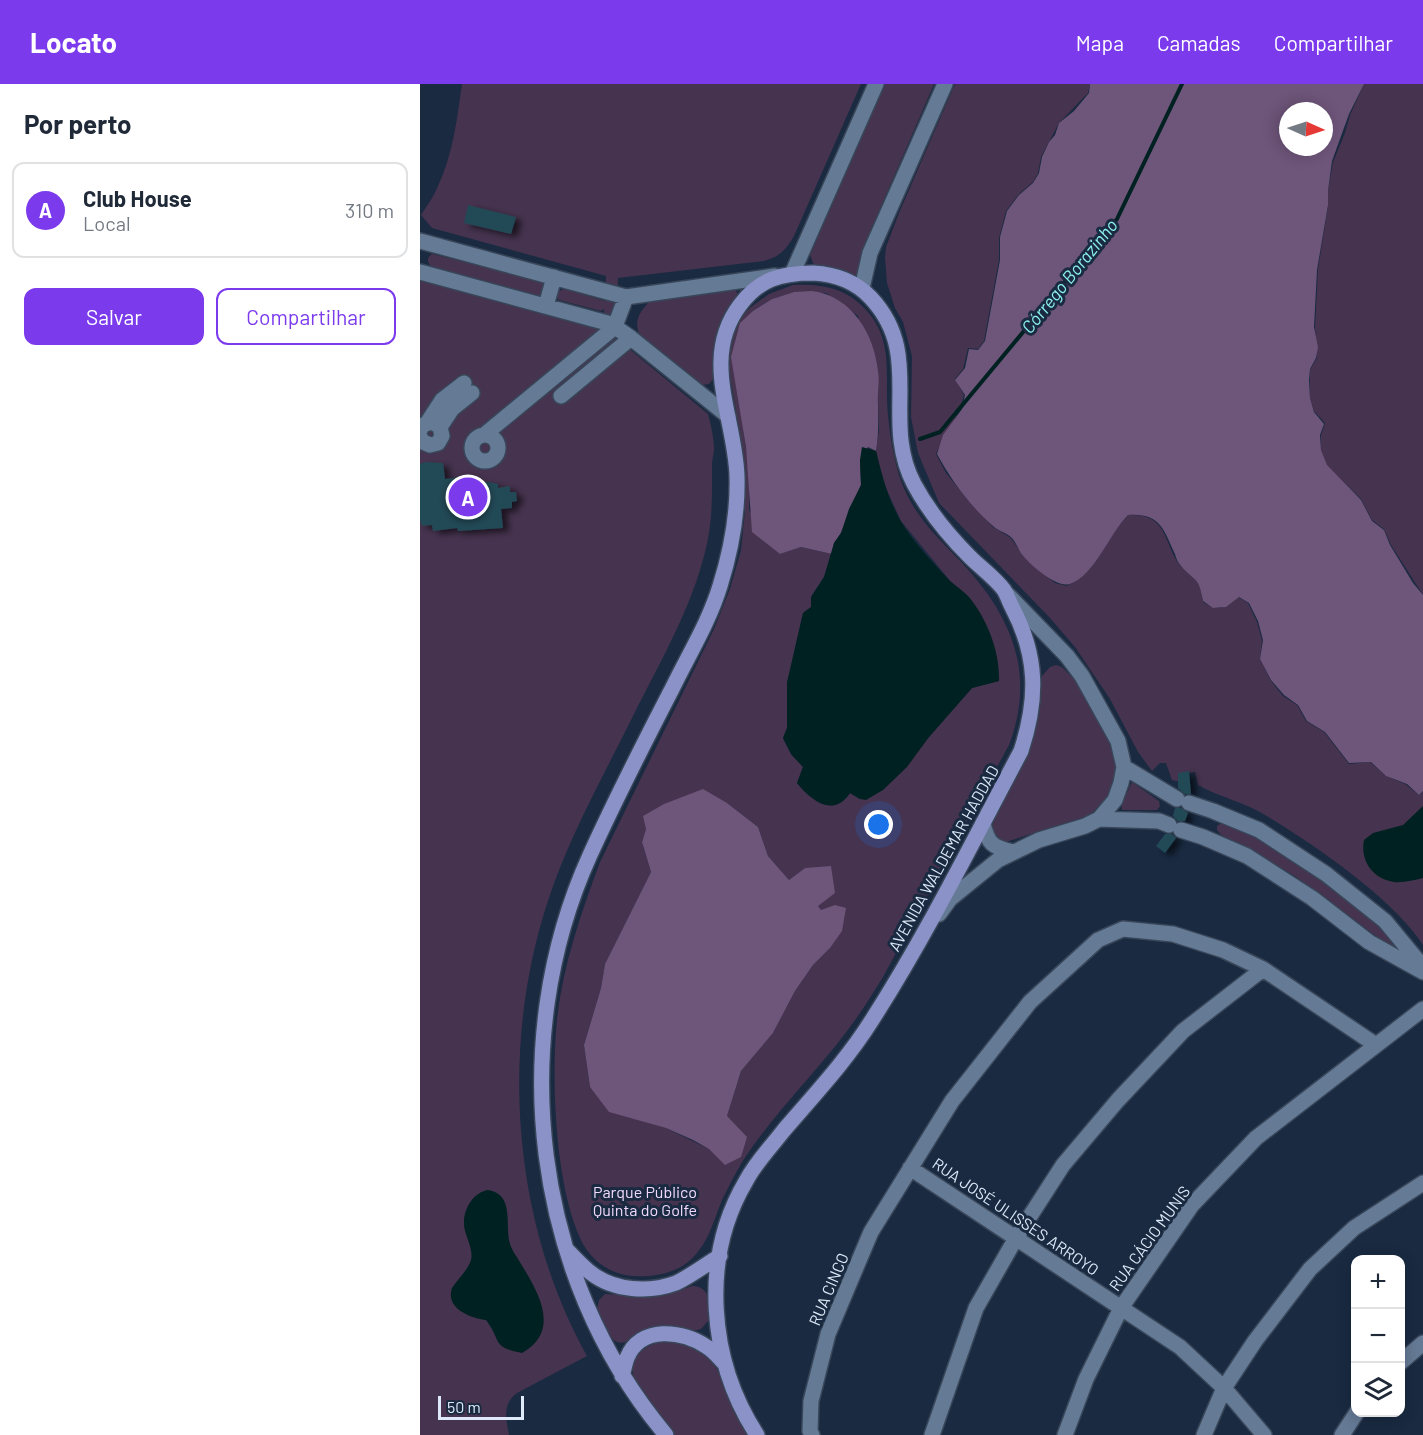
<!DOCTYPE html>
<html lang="pt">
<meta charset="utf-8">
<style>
:root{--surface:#fff;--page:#f6f6f7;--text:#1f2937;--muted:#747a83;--line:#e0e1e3;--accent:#7c3aed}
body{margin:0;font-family:Barlow,sans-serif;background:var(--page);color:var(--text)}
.controls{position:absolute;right:18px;bottom:18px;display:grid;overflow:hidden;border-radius:12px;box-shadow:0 3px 15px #0003}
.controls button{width:54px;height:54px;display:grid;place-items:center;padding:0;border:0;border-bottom:2px solid var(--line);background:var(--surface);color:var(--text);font:30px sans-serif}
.compass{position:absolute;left:859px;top:18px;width:54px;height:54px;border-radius:50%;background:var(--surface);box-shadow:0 3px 15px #0003;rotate:93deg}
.scale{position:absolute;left:18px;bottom:15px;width:86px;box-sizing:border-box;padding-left:6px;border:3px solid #deeaf9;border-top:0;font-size:16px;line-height:21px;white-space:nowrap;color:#deeaf9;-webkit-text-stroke:4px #192a41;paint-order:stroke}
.you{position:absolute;left:459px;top:741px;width:21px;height:21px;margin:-15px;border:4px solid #fff;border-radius:50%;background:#1a73e8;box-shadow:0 0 0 9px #1a73e833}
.badge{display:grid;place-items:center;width:39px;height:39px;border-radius:50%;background:var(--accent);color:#fff;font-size:20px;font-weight:700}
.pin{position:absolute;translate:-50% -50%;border:3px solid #fff;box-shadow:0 2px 6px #0006}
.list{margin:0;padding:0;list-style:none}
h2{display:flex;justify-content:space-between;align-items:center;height:78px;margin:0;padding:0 24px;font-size:26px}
h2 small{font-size:20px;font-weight:400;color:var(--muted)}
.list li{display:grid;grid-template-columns:39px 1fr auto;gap:18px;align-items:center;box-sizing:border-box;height:96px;margin:0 12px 12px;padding:0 12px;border:2px solid var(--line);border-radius:12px}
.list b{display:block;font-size:22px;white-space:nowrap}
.list p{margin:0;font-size:20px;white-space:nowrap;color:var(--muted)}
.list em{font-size:20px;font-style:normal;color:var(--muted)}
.actions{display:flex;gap:12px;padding:18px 24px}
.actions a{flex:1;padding:14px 0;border:2px solid var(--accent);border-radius:12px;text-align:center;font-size:21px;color:var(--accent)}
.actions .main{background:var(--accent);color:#fff}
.icon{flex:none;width:33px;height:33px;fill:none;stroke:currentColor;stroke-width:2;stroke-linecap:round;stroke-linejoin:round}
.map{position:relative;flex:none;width:1003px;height:1351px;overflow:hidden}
header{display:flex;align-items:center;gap:36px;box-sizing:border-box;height:84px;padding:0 30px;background:var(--accent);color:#fff}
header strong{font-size:28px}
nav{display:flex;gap:33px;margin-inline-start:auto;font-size:21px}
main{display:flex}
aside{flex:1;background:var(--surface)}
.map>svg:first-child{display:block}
.green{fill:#46334f;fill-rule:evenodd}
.forest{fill:#6e557a;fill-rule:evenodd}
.water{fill:#002121}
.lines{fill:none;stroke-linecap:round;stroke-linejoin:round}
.stream{stroke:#002121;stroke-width:4}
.building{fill:#244957;filter:url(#shadow)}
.minor-casing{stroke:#384659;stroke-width:18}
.major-casing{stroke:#384659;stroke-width:18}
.minor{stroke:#657a95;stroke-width:15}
.major{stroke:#8b92c7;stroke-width:15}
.labels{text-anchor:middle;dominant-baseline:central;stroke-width:6;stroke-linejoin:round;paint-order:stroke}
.street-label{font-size:16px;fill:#deeaf9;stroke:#192a41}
.park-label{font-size:16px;fill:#f2d9fe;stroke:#192a41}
.water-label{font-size:18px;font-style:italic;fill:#8df2f1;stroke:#192a41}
</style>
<header>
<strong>Locato</strong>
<nav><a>Mapa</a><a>Camadas</a><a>Compartilhar</a></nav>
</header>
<main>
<aside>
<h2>Por perto<small></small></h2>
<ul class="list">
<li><span class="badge">A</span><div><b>Club House</b><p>Local</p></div><em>310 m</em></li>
</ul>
<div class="actions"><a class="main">Salvar</a><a>Compartilhar</a></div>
</aside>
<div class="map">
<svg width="1003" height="1351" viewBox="0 0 1003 1351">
<defs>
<filter id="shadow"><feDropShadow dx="6" dy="3.5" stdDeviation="3" flood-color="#0009"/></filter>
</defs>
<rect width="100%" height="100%" fill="#192a41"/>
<path class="green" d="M42 0H441L374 152C366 166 359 173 344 177L198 194 196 254 288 330C291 341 294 354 294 365 294 370 292 375 292 380 292 408 293 436 286 464 272 524 240 578 213 632 182 695 147 756 126 823 80 968 93 1139 167 1272L97 1309C82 1320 86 1335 89 1351H0V195L184 245V225L181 227 139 216 137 213 138 207 145 205 185 217 186 192 12 144 1 131C7 122 14 112 18 102 33 70 37 35 42 0Z
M465 0H514L452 143 441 191 435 193 394 181 390 171Z
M535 0H670L668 9 639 39 621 73 618 89 613 98 599 110 586 127 579 154V176L564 257 558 265 548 264 543 285 535 295 544 311C539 333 525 349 516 370L526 389 547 415 573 443 591 454 604 473 622 489 635 499 647 502C677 488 686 454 708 431 746 429 743 454 758 479 761 484 765 485 769 488 779 496 781 506 783 518 799 528 804 525 818 513L828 519 837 538 842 556 840 575 851 597 863 612 877 621 886 637 904 648 929 680 950 678 966 692 985 700 999 711 1003 708V861C974 815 892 759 845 731 824 718 799 713 778 701L775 688 761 690V698L752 696 746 679H740L732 687 718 668 690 615 655 563 630 534 519 419 498 369 491 333 492 272 483 238 475 224 467 199 465 174 466 163 479 129Z
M944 0H1003V511L971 461 964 445 952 436 941 415 906 381 901 366V351L905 339 894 327 890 314V286L897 274 895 243 898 185 908 122V107L913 78 925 49 930 31Z
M12 170 122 197 125 202 124 209 117 213 16 186C9 182 4 175 12 170Z
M373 201C402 200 427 204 447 227 475 259 464 293 468 331 470 352 474 377 481 397 494 432 518 454 543 480 592 533 616 590 589 661L463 893C449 916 434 939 417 960 385 1000 348 1037 321 1080 314 1092 308 1104 302 1116 292 1141 287 1165 264 1181 248 1191 230 1193 212 1192 189 1190 169 1175 160 1154 135 1099 131 995 137 935 143 881 161 829 180 778L294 545 310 505 321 466 325 427V394L322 364 307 273 317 237 331 223 349 210ZM374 208 406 209 438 232 458 318 459 346 456 367 463 398 481 437 531 498 548 513 562 536 572 555 578 597 552 604 509 653 440 715 430 709C414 733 391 717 377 699L383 683 371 670 363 654 367 644V599L383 529 391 523V513L404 493 412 470 381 463 360 470 329 426 330 393 322 336 333 227 352 215ZM307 719 338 743 348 772 369 796 385 784 398 822 401 826 410 864 393 881 375 907 353 949 321 987 307 1032 289 1065 246 1044 219 1035 170 1003 164 961 181 904 185 880 231 788 222 758 226 745Z
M314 204 318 210 299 244 294 266 293 295 289 300 282 301C268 290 226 262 219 249 213 236 222 225 231 216Z
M636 581 642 583 656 597 692 661 697 686 690 710 670 731 586 758 576 753 572 748 574 732 604 677 611 661 616 642 622 592 630 583Z
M712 698 739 717 740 722 737 726H702V720Z
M803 738 847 759 887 784 957 837 986 874 875 792 830 766 802 752 797 746V742Z
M272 1202C291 1202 291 1222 288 1237L281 1245 277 1246C260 1247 248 1241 230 1245 221 1247 216 1252 209 1256 191 1268 182 1237 177 1225L179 1216 185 1210 231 1212 248 1210Z
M240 1258C309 1258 298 1307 328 1351H255L214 1295C209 1273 221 1264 240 1258Z"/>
<path class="forest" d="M670 0H944L929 30 912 77 908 107V121L897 186 894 243 898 263 896 274 890 285 889 296 890 314 894 328 904 340 900 351 901 366 907 381 941 416 952 437 964 446 970 461 993 499 1003 511V707L999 711 987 700 966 692 951 678 929 679 905 648 887 637 878 621 864 611 851 596 840 575 843 556 838 537 829 519 819 513 806 523 793 524 783 517C778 491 776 499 761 482 758 479 756 474 755 470 743 444 740 429 708 431 690 449 674 492 650 500 637 504 613 483 604 473 599 468 597 460 592 454 587 449 578 447 573 442 550 422 531 396 517 370L523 351 542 325 545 311 535 296 545 284 549 265 558 266 565 257 580 176V153L587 127 599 111 613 99 619 89 622 73 629 58 635 51 639 39 654 27 669 9ZM868 27H904V63H868Z
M392 207C432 212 454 250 458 287 460 298 457 309 458 320 458 336 459 350 456 367L448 363 440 376 441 401 421 449 414 459 412 470 381 463 360 470 332 448 326 363 311 273 320 239 333 227 352 215 374 208Z
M283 705 307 719 338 743 348 772 369 796 385 784 411 782 415 809 398 822 401 826 415 821 426 824 422 847 410 864 393 881 375 907 353 949 321 987 307 1032 327 1053 321 1073 305 1081 289 1065 273 1056 246 1044 189 1028 170 1003 164 961 181 904 185 880 231 788 222 758 226 745 223 732 244 720Z"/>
<path class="water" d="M442 363 456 367C462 391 468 415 480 436 493 458 513 479 530 497 536 502 543 507 548 512 567 534 580 568 579 597L552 604 509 653 487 683 463 706 446 716 440 715 430 709C413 734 392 717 377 699L383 683 371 670 363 654 367 644V599L383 529 391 523V513L404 493 414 459 421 449 429 425 441 401 440 376Z
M1003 722V794C994 796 983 799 974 798 952 795 940 776 944 756L953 749 983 741Z
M68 1106C93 1110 86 1137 89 1156 91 1166 96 1171 101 1180 119 1209 141 1247 102 1269 71 1263 82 1257 66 1236 50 1234 25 1224 32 1204 38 1195 48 1186 51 1176 54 1163 43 1150 44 1138 44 1124 54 1108 68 1106Z"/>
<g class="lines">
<path class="stream" d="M500 355 520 348 697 135 762 0"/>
</g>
<path class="building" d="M48 121 96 133 91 150 44 139Z
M5 378 23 379 25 395 41 393 42 407 58 399 68 398 78 400V404L90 402V408H96L97 417 92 418V424L81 425 83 444 38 447 37 444 13 447 12 441 2 442 0 435V380Z
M769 687 771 710H765L758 704V689Z
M755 724H761L768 729 765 737H758L753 732Z
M745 750H752L756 754 745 769 736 762Z"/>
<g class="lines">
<defs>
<path id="minor" d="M0 157 206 213 355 192
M0 188 191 240 211 254 308 332
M372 190 456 0
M442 204 450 169 525 0
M126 222 134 193
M141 312 211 254
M7 339 22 316 44 299
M20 343 32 325 52 309
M0 346 3 341 12 338 20 343 22 352 18 359 10 361 3 358 0 353
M64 351 190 247 195 242 206 213
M52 364a13 13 0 1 1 26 0a13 13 0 1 1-26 0Z
M704 683 757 715
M769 719 793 727 839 746 906 790 965 837 1003 883
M679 735 739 737 749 741
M563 739C568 760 572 763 593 768
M761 746 783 753 827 772 892 814 949 858 1003 888
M519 830 530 815 578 776 619 756 665 742 679 735 695 716 701 699 704 683 698 657 662 592 647 572 587 510
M490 1084 760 1263 804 1304 844 1351
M980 1279 1003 1259
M392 1351 390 1347 391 1317 408 1250 451 1148 532 1017 610 918 678 856 703 845 753 850 803 866 843 885 956 961
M512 1351 556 1224 596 1154 643 1081 698 1016 763 947 843 885
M645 1351 666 1295 701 1224 772 1121 836 1054 1003 925
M784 1351 804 1304 835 1257 890 1185 934 1144 1003 1099
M922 1351 937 1328"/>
<path id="major" d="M148 1167C155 1174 163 1183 171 1189 194 1207 229 1209 256 1199 271 1192 285 1181 300 1172
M202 1292C204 1286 205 1279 207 1274 220 1241 263 1246 287 1263 294 1267 299 1274 304 1279
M246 1351C113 1193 85 958 170 771 196 714 224 659 253 603 269 570 289 538 300 502 311 467 318 428 317 392 315 333 280 274 320 221 339 195 361 189 393 189 415 190 436 198 451 214 505 272 460 336 494 400 509 428 528 451 550 473 561 484 575 494 584 506 587 511 589 517 592 523 618 572 618 615 601 667 553 757 507 850 452 936 427 976 394 1011 364 1046 351 1063 336 1078 326 1097 280 1175 289 1277 337 1351"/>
</defs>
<use href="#minor" class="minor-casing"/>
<use href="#major" class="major-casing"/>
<use href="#minor" class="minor"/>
<use href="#major" class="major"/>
</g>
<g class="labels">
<g class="street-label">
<text transform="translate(523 774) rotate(-61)">AVENIDA WALDEMAR HADDAD</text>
<text transform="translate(596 1132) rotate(34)">RUA JOSÉ ULISSES ARROYO</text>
<text transform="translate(729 1154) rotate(-54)">RUA CÁCIO MUNIS</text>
<text transform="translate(408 1205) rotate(-67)">RUA CINCO</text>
</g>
<g class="park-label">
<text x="225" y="1107">Parque Público<tspan x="225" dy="18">Quinta do Golfe</tspan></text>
</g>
<g class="water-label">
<text transform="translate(649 192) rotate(-51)">Córrego Borazinho</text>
</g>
</g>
</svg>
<div class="controls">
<button>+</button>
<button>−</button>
<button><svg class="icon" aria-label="layers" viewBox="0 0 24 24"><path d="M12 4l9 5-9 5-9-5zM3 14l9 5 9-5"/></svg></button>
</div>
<svg class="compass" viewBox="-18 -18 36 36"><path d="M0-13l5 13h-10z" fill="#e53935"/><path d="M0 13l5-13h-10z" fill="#747a83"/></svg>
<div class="scale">50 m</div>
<div class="you"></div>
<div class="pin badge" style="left:48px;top:413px">A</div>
</div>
</main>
